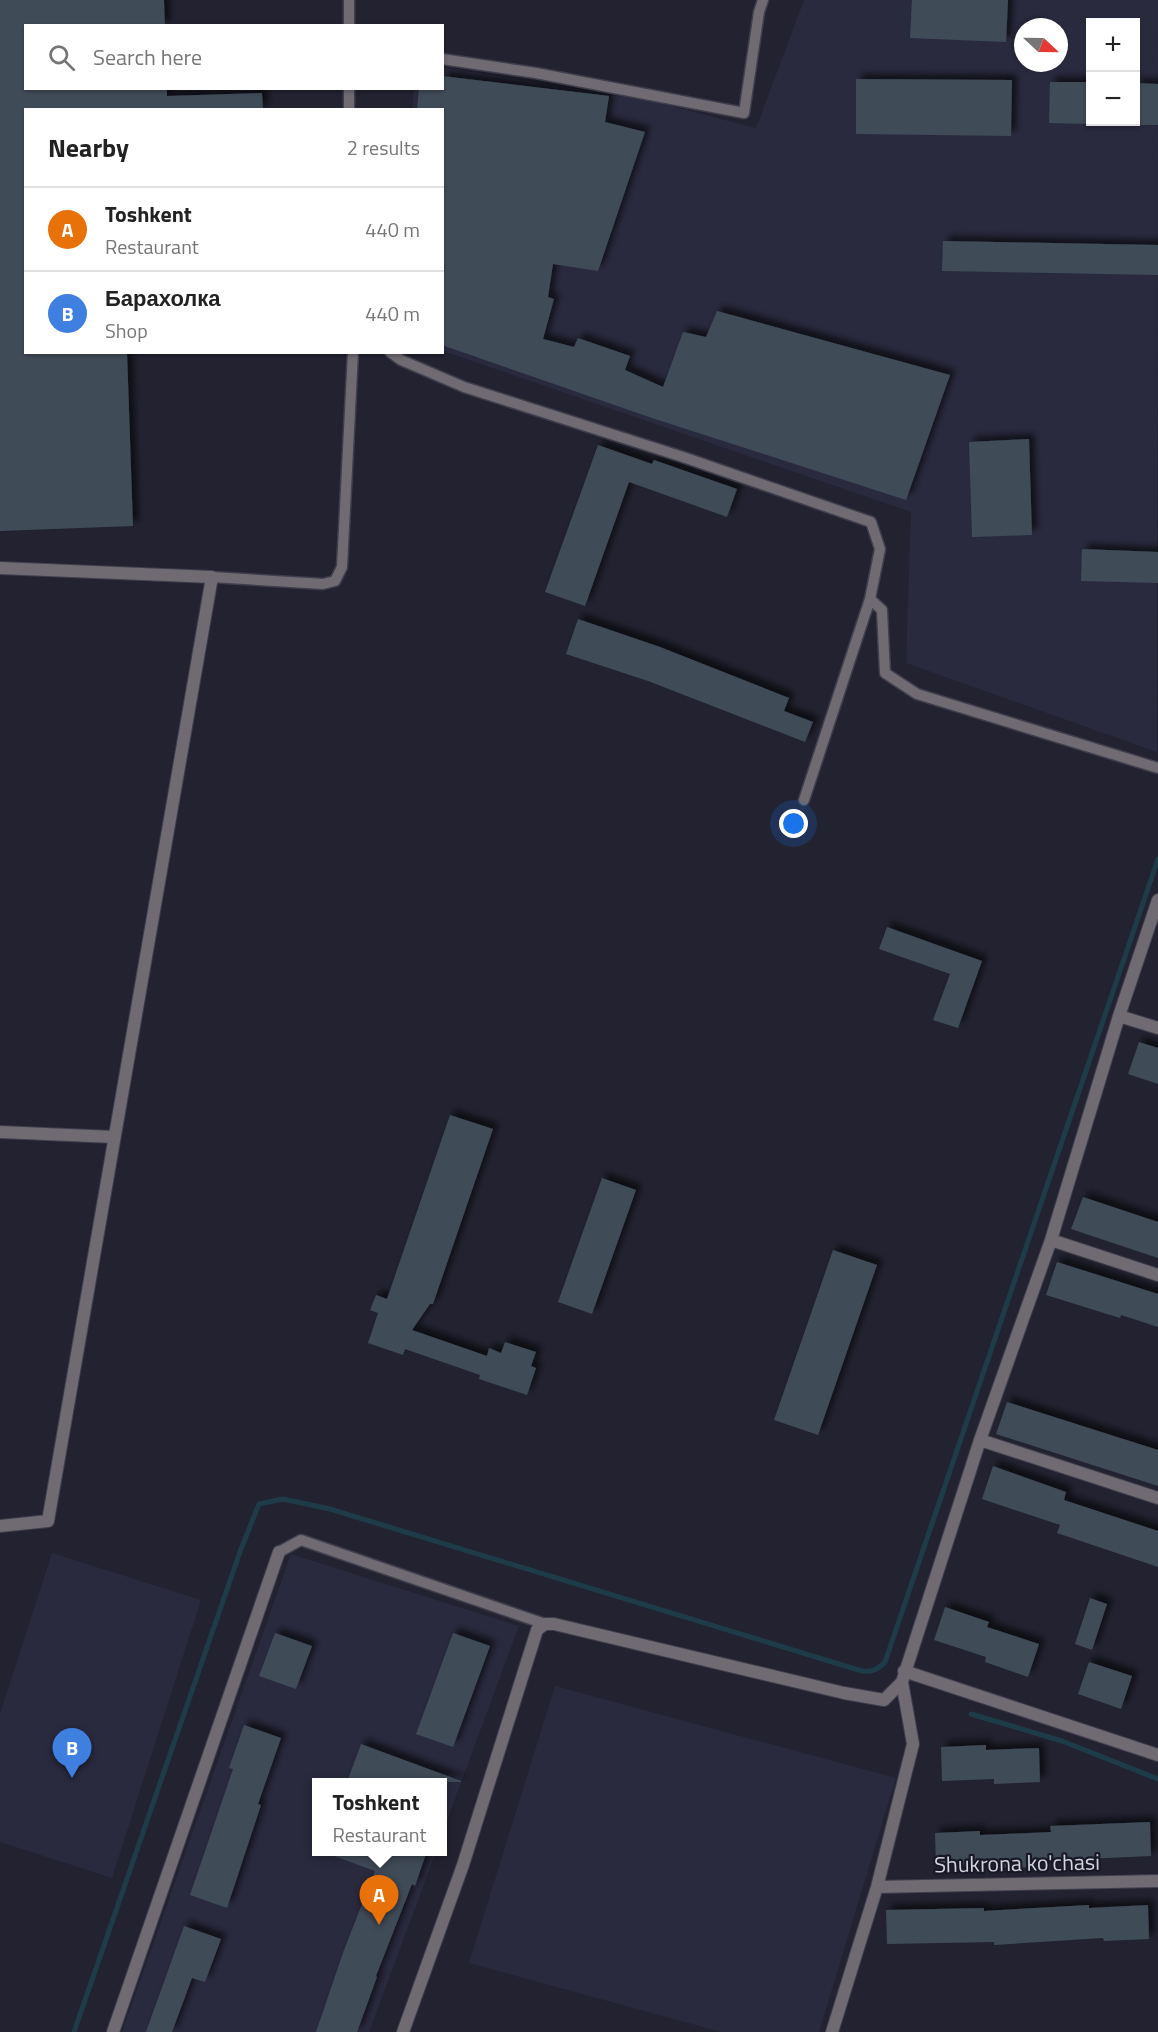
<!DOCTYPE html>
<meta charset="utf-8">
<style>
:root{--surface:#fff;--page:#f2f2f2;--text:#222;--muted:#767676;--line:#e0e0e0;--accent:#4e7036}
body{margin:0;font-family:"Titillium Web",sans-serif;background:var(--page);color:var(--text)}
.controls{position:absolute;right:18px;top:18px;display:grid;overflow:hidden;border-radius:0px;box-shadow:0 2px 4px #0004}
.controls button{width:54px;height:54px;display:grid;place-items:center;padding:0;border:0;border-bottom:2px solid var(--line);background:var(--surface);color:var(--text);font:30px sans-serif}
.compass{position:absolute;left:1014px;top:18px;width:54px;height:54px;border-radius:50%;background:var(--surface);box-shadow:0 2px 4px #0004;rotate:112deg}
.you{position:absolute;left:794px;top:824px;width:21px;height:21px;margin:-15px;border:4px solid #fff;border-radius:50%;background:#1a73e8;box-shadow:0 0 0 9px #1a73e833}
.badge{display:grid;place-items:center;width:39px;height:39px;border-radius:50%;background:var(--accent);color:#fff;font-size:20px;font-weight:700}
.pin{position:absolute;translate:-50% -50px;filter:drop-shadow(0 2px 3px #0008)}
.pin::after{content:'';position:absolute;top:32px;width:21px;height:18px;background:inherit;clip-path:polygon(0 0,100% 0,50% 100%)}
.popup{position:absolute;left:312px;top:1778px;width:135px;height:78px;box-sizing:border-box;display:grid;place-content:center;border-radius:0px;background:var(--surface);filter:drop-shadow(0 2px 4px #0005);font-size:20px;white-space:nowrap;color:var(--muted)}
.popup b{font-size:22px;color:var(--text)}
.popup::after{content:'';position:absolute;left:50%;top:100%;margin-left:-12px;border:12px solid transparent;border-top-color:var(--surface)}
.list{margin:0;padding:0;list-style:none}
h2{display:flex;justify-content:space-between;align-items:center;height:78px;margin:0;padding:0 24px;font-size:26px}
h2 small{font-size:20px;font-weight:400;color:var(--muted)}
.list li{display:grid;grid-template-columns:39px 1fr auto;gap:18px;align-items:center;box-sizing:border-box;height:84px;padding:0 24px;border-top:2px solid var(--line)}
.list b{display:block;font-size:22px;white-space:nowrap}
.list p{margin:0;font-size:20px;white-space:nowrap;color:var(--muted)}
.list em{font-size:20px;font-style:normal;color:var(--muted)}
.icon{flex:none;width:33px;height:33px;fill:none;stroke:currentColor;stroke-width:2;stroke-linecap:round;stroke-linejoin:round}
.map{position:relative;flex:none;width:1158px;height:2032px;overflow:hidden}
.search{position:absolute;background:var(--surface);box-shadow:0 2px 4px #0004;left:24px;top:24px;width:420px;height:66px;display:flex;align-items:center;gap:15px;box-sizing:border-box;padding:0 21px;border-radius:0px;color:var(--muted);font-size:22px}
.panel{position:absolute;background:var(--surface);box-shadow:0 2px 4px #0004;left:24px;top:108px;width:420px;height:246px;border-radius:0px}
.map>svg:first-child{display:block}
.built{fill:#2a2a3f;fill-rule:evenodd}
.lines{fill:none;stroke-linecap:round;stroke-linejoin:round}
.stream{stroke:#1e3c47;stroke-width:5}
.building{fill:#3f4b59;filter:url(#shadow)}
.service-casing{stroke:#3e3e4d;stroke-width:13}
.minor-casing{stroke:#3e3e4d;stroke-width:14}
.service{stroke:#706b72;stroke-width:10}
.minor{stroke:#706b72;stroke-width:12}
.labels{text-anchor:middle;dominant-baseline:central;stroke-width:4.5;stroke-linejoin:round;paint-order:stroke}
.street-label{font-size:22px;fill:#d3d3dd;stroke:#191827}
</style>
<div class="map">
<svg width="1158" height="2032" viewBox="0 0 1158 2032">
<defs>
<filter id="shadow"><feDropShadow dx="5.5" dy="-5.5" stdDeviation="3" flood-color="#0009"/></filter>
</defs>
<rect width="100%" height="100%" fill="#222231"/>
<path class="built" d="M804 0H1158L1157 752 906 663 911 512 443 351 442 110H412L414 89 442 88 443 67 655 102 756 128ZM1090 22H1136V122H1090ZM1023 27H1059V63H1023Z
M52 1553 201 1600 112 1878 0 1842V1714Z
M291 1554 519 1626 442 1834V1782H316V1852H436L369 2032H122Z
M555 1686 896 1778 819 2032H721L469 1963Z"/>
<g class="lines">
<path class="stream" d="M971 1714 1062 1741 1158 1779
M74 2032 241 1549 259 1504 283 1499 330 1509 862 1671C872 1672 877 1670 885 1662L1158 859"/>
</g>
<path class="building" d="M0 0H164L165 26H26V88H167V96L262 93 263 110H26V352H127L133 526 0 531Z
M912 0H1008L1006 42 910 38Z
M442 76 609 96 605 122 645 132 598 271 553 264 548 297 554 299 543 339 574 347 578 338 630 356 625 370 663 387 683 332 706 337 717 311 950 375 906 500 652 418 442 345V110H417L419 88H442Z
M856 79 1012 80 1011 136 856 134Z
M1050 82H1090V124L1049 123Z
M1136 83 1158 84V125H1136Z
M943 241 1158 245V275L942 271Z
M1029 439 1032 535 972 537 969 442Z
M598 445 652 464 654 460 737 489 727 517 629 482 585 606 545 592Z
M1082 549 1158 552V583L1081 581Z
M578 619 660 647 789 698 784 711 813 722 805 742 648 681 566 654Z
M887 927 982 961 958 1028 933 1020 950 974 879 949Z
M1139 1042 1158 1048V1084L1128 1074Z
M450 1115 493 1129 433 1304H430L412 1330 487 1356 489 1348 501 1353 505 1342 536 1352 531 1366 536 1368 527 1395 479 1379 480 1375 405 1349 403 1355 368 1343 378 1313 370 1310 376 1295 387 1299Z
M602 1178 636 1190 592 1314 558 1302Z
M1083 1197 1158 1222V1258L1071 1229Z
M833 1250 877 1265 818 1435 774 1420Z
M1057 1262 1158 1294V1327L1121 1315 1120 1318 1046 1295Z
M1007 1402 1158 1450V1486L996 1434Z
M993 1466 1066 1492 1064 1500 1158 1531V1567L1057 1533 1060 1525 982 1499Z
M1090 1598 1107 1604 1092 1650 1075 1644Z
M945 1607 989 1622 987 1627 1039 1644 1028 1677 985 1662 986 1657 934 1640Z
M275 1633 312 1646 296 1689 259 1676Z
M453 1633 490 1646 453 1747 416 1734Z
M1089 1662 1132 1676 1121 1709 1078 1694Z
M244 1725 281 1738 258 1804 261 1805 227 1908 190 1895 233 1769 229 1768Z
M361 1744 461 1781V1782H347Z
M986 1745V1750L1039 1748 1040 1782 994 1784V1779L942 1781 941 1747Z
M1150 1822 1151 1856 1041 1861V1867L995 1868V1864L936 1866 935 1833 980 1831V1835L1051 1832 1050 1826Z
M327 1851H427L415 1886 412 1884 376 1976 377 1977 357 2032H316L344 1950 375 1871 326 1853Z
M1089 1905V1908L1148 1905 1149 1939 1104 1941 1103 1938 994 1945V1942L887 1944 886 1910 984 1908V1911Z
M184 1926 221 1939 205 1982 192 1978 172 2032H146Z"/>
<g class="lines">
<defs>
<path id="service" d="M349 26V0
M442 59 536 73 744 113 759 12 763 0
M349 88V110
M390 352 401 360 464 387 683 457 871 522 880 549 870 599 804 800
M212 577 323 584 335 581 342 567 353 352
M870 599 882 610 885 673 917 694 1158 768
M279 1552 301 1540 545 1624"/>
<path id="minor" d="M0 568 212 577 48 1521 0 1526
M1119 1016 1158 1028
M0 1132 114 1137
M1051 1240 1158 1275
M980 1440 1158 1498
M904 1671 1158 1755
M877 1887 1158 1881
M113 2032 279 1552
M403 2032 463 1865 537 1630 545 1624H554L844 1693 884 1700 902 1682 980 1440 1051 1240 1119 1016 1158 900
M832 2032 877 1887 913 1744 902 1682"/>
</defs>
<use href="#service" class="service-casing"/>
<use href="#minor" class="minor-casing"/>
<use href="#service" class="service"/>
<use href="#minor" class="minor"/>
</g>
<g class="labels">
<g class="street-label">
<text transform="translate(1017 1863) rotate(-1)">Shukrona ko'chasi</text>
</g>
</g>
</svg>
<div class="controls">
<button>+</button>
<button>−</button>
</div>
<svg class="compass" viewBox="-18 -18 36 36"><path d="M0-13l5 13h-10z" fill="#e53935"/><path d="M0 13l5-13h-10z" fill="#767676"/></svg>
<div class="you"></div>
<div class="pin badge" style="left:379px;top:1925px;background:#e8710a">A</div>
<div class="popup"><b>Toshkent</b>Restaurant</div>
<div class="pin badge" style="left:72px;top:1778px;background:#3f7fe0">B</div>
<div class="search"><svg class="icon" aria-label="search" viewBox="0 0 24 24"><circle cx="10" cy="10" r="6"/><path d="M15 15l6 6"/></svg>Search here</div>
<section class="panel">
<h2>Nearby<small>2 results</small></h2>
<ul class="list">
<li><span class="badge" style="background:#e8710a">A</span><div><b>Toshkent</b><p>Restaurant</p></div><em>440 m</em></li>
<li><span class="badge" style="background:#3f7fe0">B</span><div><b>Барахолка</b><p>Shop</p></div><em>440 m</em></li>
</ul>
</section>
</div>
